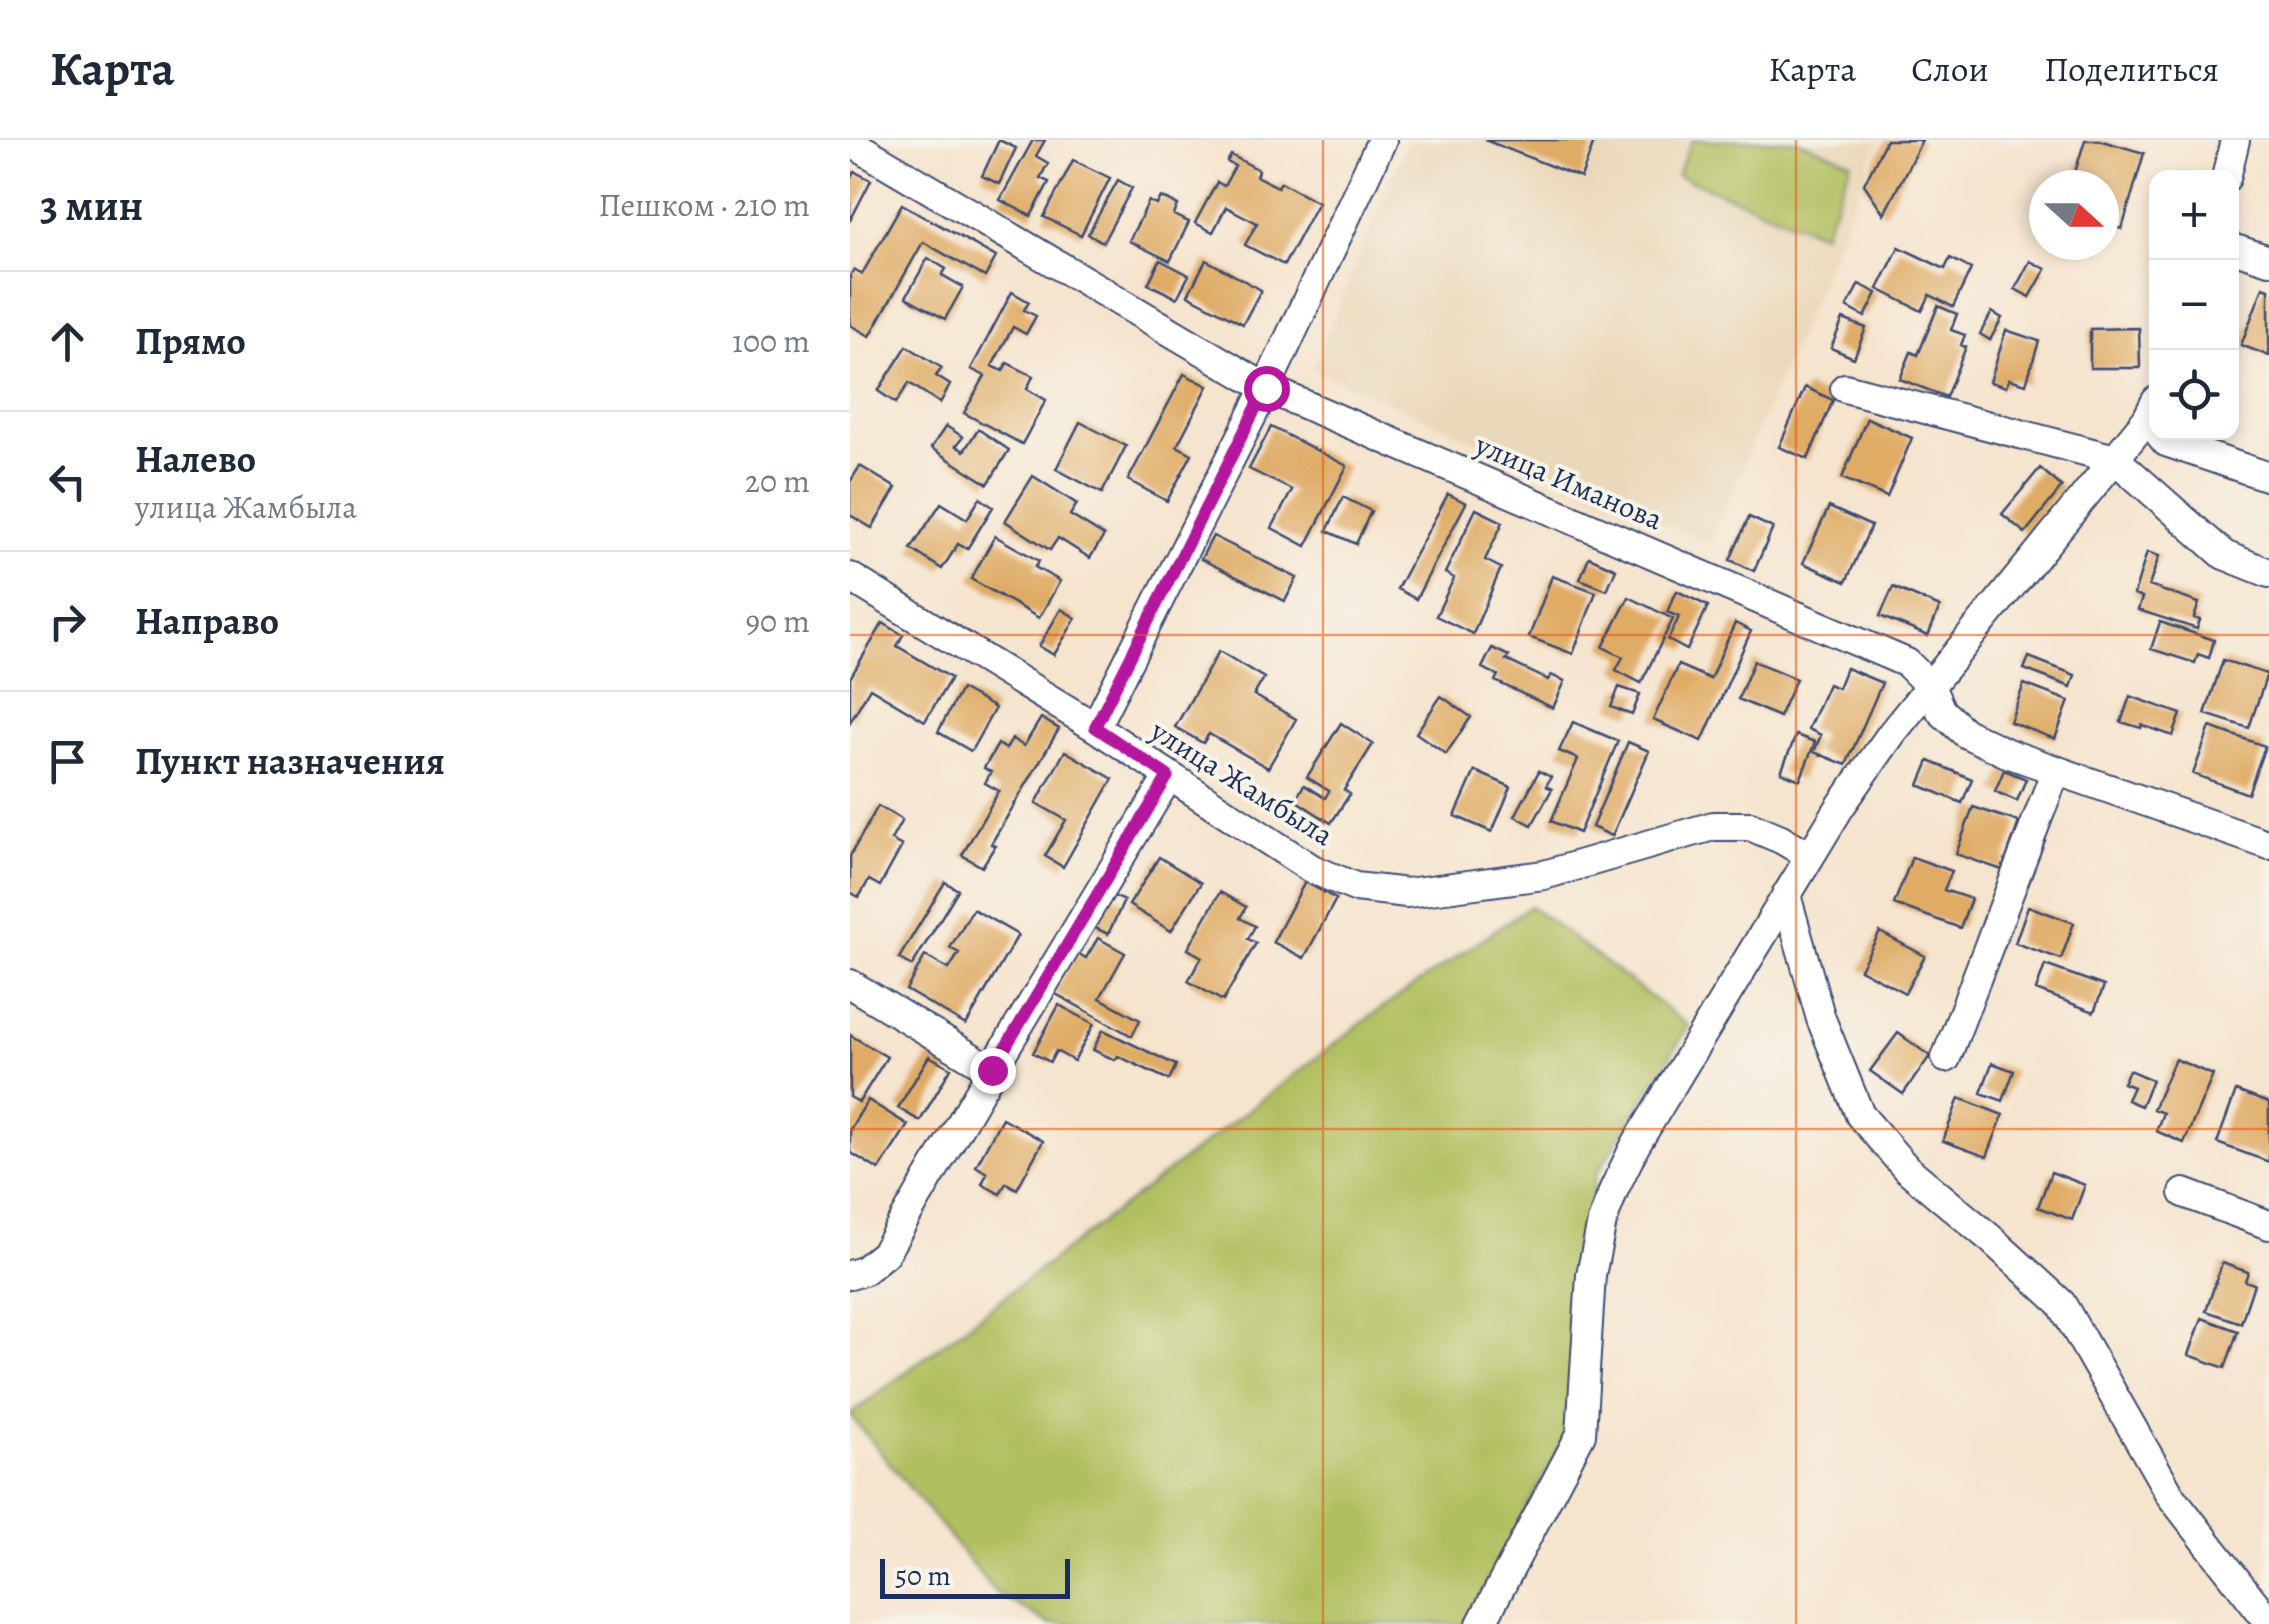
<!DOCTYPE html>
<html lang="ru">
<meta charset="utf-8">
<style>
:root{--surface:#fff;--page:#f6f6f7;--text:#1f2937;--muted:#747a83;--line:#e0e1e3}
body{margin:0;font-family:Alegreya,serif;background:var(--page);color:var(--text)}
.controls{position:absolute;right:30px;top:30px;display:grid;overflow:hidden;border-radius:20px;box-shadow:0 5px 15px #0003}
.controls button{width:90px;height:90px;display:grid;place-items:center;padding:0;border:0;border-bottom:2px solid var(--line);background:var(--surface);color:var(--text);font:50px sans-serif}
.compass{position:absolute;left:1179px;top:30px;width:90px;height:90px;border-radius:50%;background:var(--surface);box-shadow:0 5px 15px #0003;rotate:111deg}
.scale{position:absolute;left:30px;bottom:25px;width:190px;box-sizing:border-box;padding-left:10px;border:5px solid #1b2f5e;border-top:0;font-size:28px;line-height:35px;white-space:nowrap;color:#1b2f5e;-webkit-text-stroke:8px #f7f3e8;paint-order:stroke}
.stop{position:absolute;width:30px;height:30px;margin:-22px;border:8px solid #b5179e;border-radius:50%;background:#fff}
.stop.end{background:#b5179e;border-color:#fff;box-shadow:0 2px 10px #0008}
.list{margin:0;padding:0;list-style:none}
h2{display:flex;justify-content:space-between;align-items:center;height:130px;margin:0;padding:0 40px;font-size:42px}
h2 small{font-size:32px;font-weight:400;color:var(--muted)}
.list li{display:grid;grid-template-columns:65px 1fr auto;gap:30px;align-items:center;box-sizing:border-box;height:140px;padding:0 40px;border-top:2px solid var(--line)}
.list b{display:block;font-size:38px;white-space:nowrap}
.list p{margin:0;font-size:32px;white-space:nowrap;color:var(--muted)}
.list em{font-size:32px;font-style:normal;color:var(--muted)}
.icon{flex:none;width:55px;height:55px;fill:none;stroke:currentColor;stroke-width:2;stroke-linecap:round;stroke-linejoin:round}
.map{position:relative;flex:none;width:1419px;height:1484px;overflow:hidden}
header{display:flex;align-items:center;gap:60px;box-sizing:border-box;height:140px;padding:0 50px;background:var(--surface);border-bottom:2px solid var(--line)}
header strong{font-size:48px}
nav{display:flex;gap:55px;margin-inline-start:auto;font-size:35px}
main{display:flex}
aside{flex:1;background:var(--surface)}
.map>svg:first-child{display:block}
.built{fill:#ead8ba}
.green{fill:#b2bf61;stroke:#667760;stroke-width:2.5}
.building{fill:#dfab65}
.lines{fill:none;stroke-linecap:round;stroke-linejoin:round}
.street-casing{stroke:#3c4a6f;stroke-width:32}
.street{stroke:#fff;stroke-width:28}
.route{stroke:#b5179e;stroke-width:12}
.grid{fill:none;stroke:#de5710;stroke-width:2.5;stroke-opacity:0.55}
.labels{text-anchor:middle;dominant-baseline:central;stroke-width:8;stroke-linejoin:round;paint-order:stroke}
.street-label{font-size:30px;fill:#1b2f5e;stroke:#f7f3e8}
</style>
<header>
<strong>Карта</strong>
<nav><a>Карта</a><a>Слои</a><a>Поделиться</a></nav>
</header>
<main>
<aside>
<h2>3 мин<small>Пешком · 210 m</small></h2>
<ul class="list">
<li><svg class="icon" aria-label="ahead" viewBox="0 0 24 24"><path d="M12 20V5M6 11l6-6 6 6"/></svg><div><b>Прямо</b></div><em>100 m</em></li>
<li><svg class="icon" aria-label="left" viewBox="0 0 24 24"><path d="M17 20v-9H6M10 6l-5 5 5 5"/></svg><div><b>Налево</b><p>улица Жамбыла</p></div><em>20 m</em></li>
<li><svg class="icon" aria-label="right" viewBox="0 0 24 24"><path d="M7 20v-9h11M14 6l5 5-5 5"/></svg><div><b>Направо</b></div><em>90 m</em></li>
<li><svg class="icon" aria-label="arrive" viewBox="0 0 24 24"><path d="M6 21V4h12l-3 4 3 4H6"/></svg><div><b>Пункт назначения</b></div></li>
</ul>
</aside>
<div class="map">
<svg width="1419" height="1484" viewBox="0 0 1419 1484">
<rect width="100%" height="100%" fill="#f7f3e8"/>
<filter id="ink" filterUnits="userSpaceOnUse"><feTurbulence type="fractalNoise" baseFrequency=".01" numOctaves="2"/><feDisplacementMap in="SourceGraphic" scale="20" xChannelSelector="R" yChannelSelector="G"/><feConvolveMatrix kernelMatrix="1 2 1 2 8 2 1 2 1" color-interpolation-filters="sRGB"/></filter>
<filter id="wash" filterUnits="userSpaceOnUse"><feTurbulence type="fractalNoise" baseFrequency=".0048" numOctaves="4" result="noise"/><feDisplacementMap in="SourceGraphic" scale="40" xChannelSelector="R" yChannelSelector="G"/><feGaussianBlur stdDeviation="2.25" result="paint"/><feColorMatrix in="noise" values="0 0 0 0 0 0 0 0 0 0 0 0 0 0 0 0 0 1.4 0 .05"/><feComposite in="paint" operator="in"/></filter>
<g filter="url(#wash)">
<rect width="100%" height="100%" fill="#f5e4ce"/>
<path class="built" d="M558 0H1030L860 403 462 229Z"/>
<path class="green" d="M842 0H947L1002 22 973 94 827 35Z
M680 766 839 886 746 1035 738 1088 722 1284 615 1484H199L145 1452 0 1275 521 876Z"/>
<g id="blocks">
<path class="building" d="M149 0 166 8 149 44 132 36Z
M183 0H195L186 16 198 23 190 38 199 42 181 76 150 60Z
M635 0H738L744 2 731 38Z
M1036 0H1072L1034 74 1014 44Z
M1235 0H1249L1294 13 1272 89 1254 84V45H1221Z
M381 15 409 30 406 36 428 47 431 42 468 62 434 125 395 105 407 83 376 67 363 92 345 83 367 42 374 46 385 26 377 22Z
M223 20 260 38 231 95 194 77Z
M5 32 21 40 0 81V41Z
M268 40 282 48 253 102 238 94Z
M311 57 328 65 324 75 339 82 320 121 279 101 299 61 307 65Z
M52 64 146 117 135 137 73 102 20 196 0 185V136L4 129 12 134Z
M1049 107 1095 129 1100 118 1121 129 1103 167 1080 155 1072 171 1028 149Z
M78 118 96 129 92 135 113 147 95 179 56 157Z
M310 120 339 135 327 158 298 144Z
M356 120 411 150 393 184 338 155Z
M1180 121 1196 129 1180 157 1165 149Z
M1009 144 1027 153 1015 177 997 167Z
M1413 147 1419 149V216L1391 205Z
M162 152 179 162 174 170 186 176 176 194 163 187 142 226 153 231 157 223 183 236 177 249 196 260 172 304 114 273 135 236 121 229Z
M1088 166 1107 174 1101 190 1115 195 1111 205 1116 207 1096 257 1050 239 1061 212 1068 215Z
M1142 172 1152 178 1140 200 1130 194Z
M993 179 1016 188 1004 218 981 208Z
M1289 188 1290 228H1240V189Z
M1156 190 1189 201 1176 244 1159 239 1156 247 1140 242Z
M57 206 92 228 86 236 100 245 90 263 59 243 46 263 28 251Z
M334 234 358 246 327 306 342 314 317 361 278 340Z
M955 247 983 260 958 319 929 307Z
M1017 278 1062 298 1037 357 992 338Z
M230 282 276 306 252 353 206 329Z
M96 286 113 297 106 306 114 311 128 289 159 310 138 344 81 308Z
M421 287 497 326 456 406 422 388 442 350 399 329Z
M10 326 46 348 22 388 0 375V342Z
M1190 328 1212 347 1175 393 1152 374Z
M183 336 227 364 220 375 254 396 240 418 208 398 200 410 155 381Z
M598 354 616 363 566 459 547 449Z
M493 357 521 371 506 404 477 391Z
M130 358 143 367 117 409 108 404 92 429 61 409 91 363 117 379Z
M979 367 1021 386 996 442 953 423Z
M626 369 653 382 635 420 651 428 623 494 586 476 604 438 595 433Z
M899 377 923 388 904 431 880 420Z
M145 396 189 421 185 427 210 441 189 478 121 439Z
M363 396 447 438 435 461 351 419Z
M1297 412 1309 416 1299 446 1349 463 1344 478 1350 480 1347 489 1288 470 1292 458 1284 455Z
M739 417 766 429 757 450 730 439Z
M702 436 746 452 723 514 679 497Z
M1043 447 1090 467 1078 496 1030 476Z
M827 451 858 466 837 510 818 500 829 477 817 472Z
M779 457 823 479 791 543 766 530 773 517 753 507Z
M211 469 226 478 204 515 189 506Z
M1310 482 1364 500 1359 518 1348 514 1345 523 1301 509Z
M33 483 53 495 47 506 101 538 75 581 20 548 0 582V538Z
M885 483 901 491 852 601 803 580 828 525 860 539Z
M642 508 659 516 656 520 698 540 701 535 715 541 703 568 645 541 648 535 632 528Z
M369 511 414 538 404 555 446 579 418 628 359 594 353 603 325 587Z
M1179 517 1225 535 1221 547 1174 529Z
M1373 520 1417 534 1399 588 1355 574Z
M904 521 946 539 929 577 888 559Z
M996 528 1032 543 996 625 964 612 971 595 958 589 978 544 988 548Z
M1174 544 1219 561 1205 599 1160 582Z
M769 547 790 554 782 575 761 567Z
M111 549 145 568 121 611 88 592Z
M591 556 621 577 596 614 566 593Z
M1280 556 1331 574 1323 596 1292 585 1291 588 1271 582Z
M191 578 209 589 141 704 145 706 132 727 112 715 149 651 135 643 141 632 134 628 148 604 156 609 162 599 174 606Z
M723 582 768 601 729 693 701 681 728 619 709 611Z
M491 583 523 604 494 650 500 654 481 683 445 660 454 645 475 658 479 651 457 637Z
M1360 587 1415 606 1398 654 1343 634Z
M946 595 965 602 950 640 931 632Z
M778 602 799 611 762 696 742 687Z
M215 611 263 639 213 727 195 716 216 680 186 663Z
M1079 621 1122 639 1112 663 1069 645Z
M1154 630 1176 639 1167 661 1145 651Z
M625 631 661 647 642 692 605 676Z
M689 631 701 637 696 646 702 649 682 685 665 676Z
M28 666 52 680 41 700 52 706 30 746 19 740 9 757 0 752V716Z
M1123 667 1169 682 1152 730 1106 714Z
M309 717 351 743 321 791 279 765Z
M1062 717 1102 731 1094 750 1121 759 1110 788 1044 764Z
M95 742 108 750 62 826 49 818Z
M455 742 486 759 454 818 423 802Z
M370 752 396 767 390 778 405 786 398 799 406 803 373 861 338 841 352 817 338 809Z
M260 754 274 761 258 794 243 787Z
M1178 766 1224 783 1211 819 1165 803Z
M123 769 168 795 116 885 56 850 75 816 99 829 109 813 100 808Z
M1030 792 1075 816 1055 853 1010 829Z
M248 798 275 813 250 858 290 880 282 896 204 853 227 813 236 818Z
M1195 825 1254 846 1244 872 1186 850Z
M209 865 244 884 224 921 206 911 200 922 183 913Z
M253 890 326 925 319 940 268 916 265 920 243 910Z
M1048 893 1080 916 1053 954 1020 931Z
M0 895 37 917 9 962 0 957Z
M79 916 101 928 70 981 48 968Z
M1325 919 1363 935 1334 1003 1306 991 1313 973 1303 969Z
M1142 923 1164 931 1153 961 1131 953Z
M1279 930 1302 940 1291 966 1277 960 1283 947 1273 943Z
M1386 951 1419 963V1022L1367 1003Z
M1109 958 1153 975 1137 1017 1093 1001Z
M18 960 58 985 29 1030 0 1012V989Z
M152 978 193 1001 167 1049 156 1043 150 1054 132 1044 137 1033 126 1026Z
M1201 1032 1235 1045 1222 1080 1188 1067Z
M1372 1123 1398 1132 1395 1141 1404 1144 1391 1183 1356 1171Z
M1352 1178 1388 1191 1375 1228 1339 1215Z"/>
</g>
</g>
<g filter="url(#ink)">
<use href="#blocks" fill-opacity="0" stroke="#3c4a6f" stroke-width="2.5"/>
<g class="lines">
<defs>
<path id="street" d="M0 2 416 248 1057 523 1080 546 1091 571 1115 593 1157 613 1419 705
M1376 38 1385 0
M1382 108 1419 120
M995 248 1265 319 1374 415 1419 433
M1308 292 1316 302 1419 337
M0 437 245 587 462 729 505 747 557 753 694 735 863 686H900L931 699 960 716
M245 587 416 248 532 0
M936 755 971 879 1010 975 1056 1028 1141 1099 1211 1163 1321 1356 1419 1482
M0 844 142 930
M1096 918 1206 630
M1334 1053 1419 1085
M0 1135 13 1131 35 1113 142 930 319 636
M631 1484 731 1294 741 1135 752 1082 764 1049 785 1006 990 667 1042 593 1297 279 1306 261"/>
</defs>
<use href="#street" class="street-casing"/>
<use href="#street" class="street"/>
</g>
</g>
<g class="lines" filter="url(#ink)">
<path class="route" d="M142 930 318 636 245 587 416 248"/>
</g>
<path class="grid" d="M473 0V1484M946 0V1484M0 495H1419M0 989H1419"/>
<g class="labels">
<g class="street-label">
<text transform="translate(719 342) rotate(23)">улица Иманова</text>
<text transform="translate(392 643) rotate(32)">улица Жамбыла</text>
</g>
</g>
</svg>
<div class="controls">
<button>+</button>
<button>−</button>
<button><svg class="icon" aria-label="locate" viewBox="0 0 24 24"><circle cx="12" cy="12" r="6"/><path d="M12 2v4M12 18v4M2 12h4M18 12h4"/></svg></button>
</div>
<svg class="compass" viewBox="-18 -18 36 36"><path d="M0-13l5 13h-10z" fill="#e53935"/><path d="M0 13l5-13h-10z" fill="#747a83"/></svg>
<div class="scale">50 m</div>
<div class="stop" style="left:416px;top:248px"></div>
<div class="stop end" style="left:142px;top:930px"></div>
</div>
</main>
